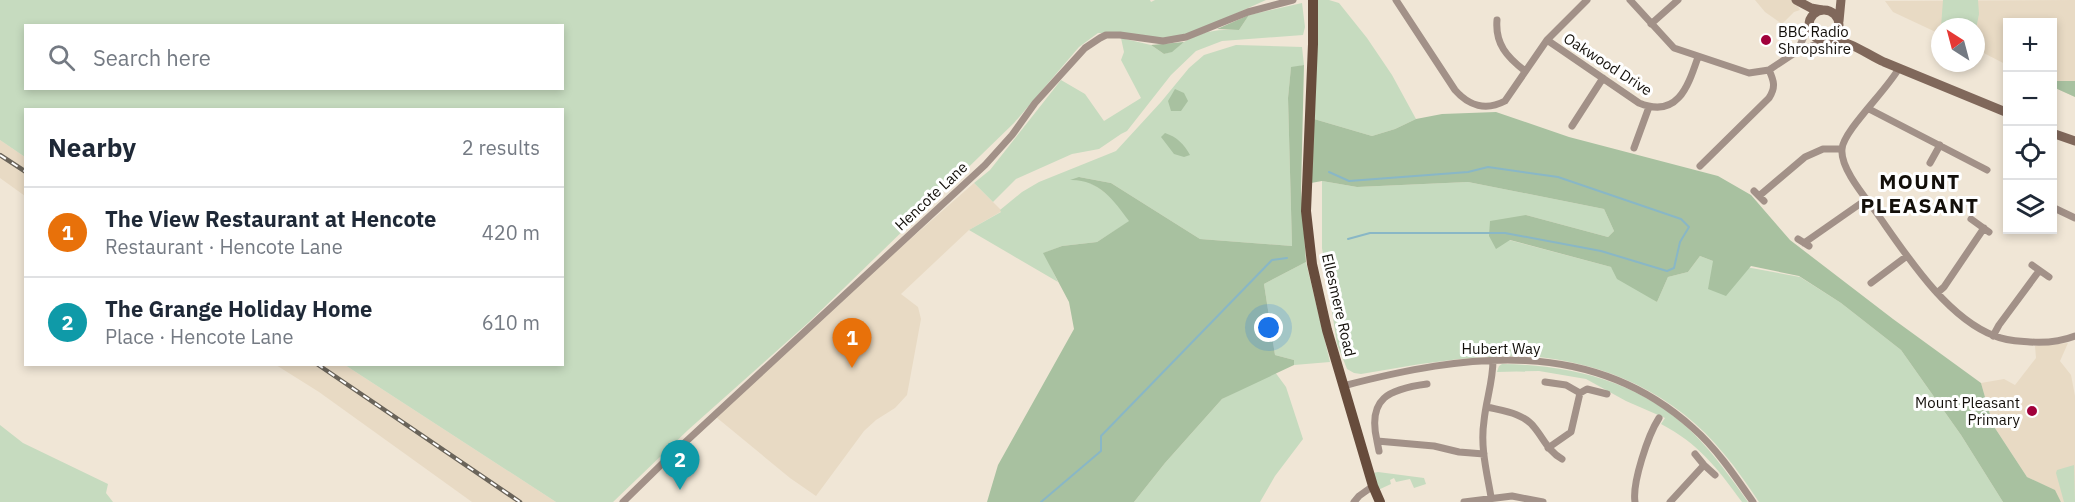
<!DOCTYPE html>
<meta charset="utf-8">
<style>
:root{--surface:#fff;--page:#f6f6f7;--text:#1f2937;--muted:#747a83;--line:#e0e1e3;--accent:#a1013b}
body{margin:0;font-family:"IBM Plex Sans",sans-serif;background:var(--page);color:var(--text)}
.controls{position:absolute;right:18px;top:18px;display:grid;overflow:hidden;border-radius:0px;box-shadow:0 3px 9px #0003}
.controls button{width:54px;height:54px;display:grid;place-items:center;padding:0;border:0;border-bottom:2px solid var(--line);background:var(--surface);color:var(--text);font:30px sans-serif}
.compass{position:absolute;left:1931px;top:18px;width:54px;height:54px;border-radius:50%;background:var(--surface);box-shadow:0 3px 9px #0003;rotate:324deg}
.you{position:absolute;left:1269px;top:328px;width:21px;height:21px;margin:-15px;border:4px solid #fff;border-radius:50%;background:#1a73e8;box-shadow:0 0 0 9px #1a73e833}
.badge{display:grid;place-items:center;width:39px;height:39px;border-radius:50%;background:var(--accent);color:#fff;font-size:20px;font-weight:700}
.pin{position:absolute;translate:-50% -50px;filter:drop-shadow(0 2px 3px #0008)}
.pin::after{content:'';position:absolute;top:32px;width:21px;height:18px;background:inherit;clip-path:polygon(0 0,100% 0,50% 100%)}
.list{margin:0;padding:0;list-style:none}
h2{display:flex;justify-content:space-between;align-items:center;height:78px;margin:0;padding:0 24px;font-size:26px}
h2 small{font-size:20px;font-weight:400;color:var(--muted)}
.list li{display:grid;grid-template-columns:39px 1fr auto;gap:18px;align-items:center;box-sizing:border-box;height:90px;padding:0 24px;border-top:2px solid var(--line)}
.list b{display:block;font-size:22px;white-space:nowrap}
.list p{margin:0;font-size:20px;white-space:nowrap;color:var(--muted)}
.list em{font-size:20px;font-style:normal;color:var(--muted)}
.icon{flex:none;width:33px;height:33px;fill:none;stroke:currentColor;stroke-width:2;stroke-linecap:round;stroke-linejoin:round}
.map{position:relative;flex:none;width:2075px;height:502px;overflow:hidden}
.search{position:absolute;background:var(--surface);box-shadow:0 3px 9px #0003;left:24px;top:24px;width:540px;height:66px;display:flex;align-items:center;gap:15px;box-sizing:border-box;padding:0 21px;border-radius:0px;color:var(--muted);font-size:22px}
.panel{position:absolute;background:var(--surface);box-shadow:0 3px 9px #0003;left:24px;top:108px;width:540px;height:258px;border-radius:0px}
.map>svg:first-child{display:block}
.built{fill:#e8dac4}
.green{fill:#c6dbbf;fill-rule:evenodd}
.forest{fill:#a8c1a0}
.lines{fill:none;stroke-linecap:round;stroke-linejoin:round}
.stream{stroke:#89b7c6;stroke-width:2}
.street{stroke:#a29188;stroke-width:7}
.secondary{stroke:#80685b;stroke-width:9}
.primary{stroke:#674c3c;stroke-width:10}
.rail-casing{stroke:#6a645a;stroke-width:4.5}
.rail{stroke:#fff;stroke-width:2;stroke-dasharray:7;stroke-linecap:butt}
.poi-dot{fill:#a1013b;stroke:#fff;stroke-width:2}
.labels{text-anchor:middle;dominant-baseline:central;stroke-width:6;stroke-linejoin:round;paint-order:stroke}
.poi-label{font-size:15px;fill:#130f0a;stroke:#fff;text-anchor:start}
.street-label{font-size:15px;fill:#130f0a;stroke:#fff}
.district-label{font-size:21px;font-weight:bold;letter-spacing:1.5px;fill:#130f0a;stroke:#fff}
</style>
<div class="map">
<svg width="2075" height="502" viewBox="0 0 2075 502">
<rect width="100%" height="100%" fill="#f0e6d6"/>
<path class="built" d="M1755 0H1794L1800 10 1794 12 1782 24 1765 12Z
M2075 0V97L2053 87 2052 22H2008L2007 65 1976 49V27H1940V34L1893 12 1885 1Z
M0 140 25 157V196L0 178Z
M974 183 1002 211 969 230 901 294 918 307 921 319 907 395 895 408 876 420 864 431 816 496 790 478 716 417 866 278Z
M2068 343 2060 361 2071 375 2075 396V502H2061L2054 490 2027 477 1993 425 1981 383 2004 379 2015 385 2036 358 2035 346Z
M276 365H345L556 502H472L319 392Z"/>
<path class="green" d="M0 0H1150L1151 2 1155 0H1266L1188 35 1165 39 1121 33H1098L1079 47 1014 123 809 322 688 430 613 502H556L345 365 562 364V110H26L25 157 0 140ZM26 26H562V88H26Z
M1317 0H1329L1339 3 1367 38 1392 75 1416 119 1395 129 1372 136 1314 119Z
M1943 0H1978L1979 14 1976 29V27H1941Z
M1302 3 1305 27 1303 35 1222 41 1196 51 1171 75 1127 131 1121 134 1099 149 1072 154 1016 179 993 202 974 183 990 170 1061 80 1085 94 1104 121 1141 98 1121 60 1124 52 1121 38 1151 45 1164 54C1173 52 1177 47 1184 42 1203 31 1218 29 1239 30L1249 15Z
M1236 45 1302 47 1304 65 1291 68 1288 98 1292 246 1200 239 1111 183 1079 177 1099 188 1113 199 1130 221 1097 242 1062 246 1044 253 1058 282 969 230 1001 212 1000 210 1022 192 1039 182 1116 151 1161 102 1189 68 1204 55Z
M1322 181 1357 187 1468 182 1604 209 1614 231 1608 237 1526 215 1509 240 1611 267 1657 302 1668 277 1688 272 1700 256 1713 261 1800 277 1841 303 1901 350 1961 435 2003 502H1759C1748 486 1737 469 1724 454 1676 394 1605 362 1529 356L1530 343H1516V356C1463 356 1413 365 1361 374L1354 373 1347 369 1337 344 1322 248Z
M1306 262 1330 362 1294 365V360L1275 355 1264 284Z
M1502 364C1573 365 1641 382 1693 433 1714 454 1731 478 1748 502H1742C1718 469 1698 443 1661 424L1665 418 1626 401 1586 379 1539 371 1497 372 1499 366Z
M1275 372 1286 387 1303 439 1275 476 1260 502H1134L1165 463 1222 399Z
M0 425 23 443 108 484 106 493 113 502H0Z
M2074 465 2075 502H2064L2056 473 2057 470Z
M1378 472 1424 478 1426 484 1414 488 1410 479 1396 482 1394 478 1390 480 1391 484 1378 490 1373 473Z"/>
<path class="forest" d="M1249 15 1239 30 1217 29Z
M1184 42 1172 52 1164 54 1151 45Z
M1304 65 1301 191 1306 262 1264 284 1275 355 1294 360V365L1222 399 1165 463 1134 502H987L998 465 1074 329 1069 302 1043 253 1062 246 1097 242 1129 221C1114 200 1098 179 1070 180L1079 177 1111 183 1200 239 1292 246 1288 98 1291 67Z
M2053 81H2075V97L2053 87Z
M1175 89 1184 93 1188 101 1181 111H1171L1168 101Z
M1496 112 1569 137 1718 176 1751 195 1790 240 1893 319 1981 383 1993 425 2027 477 2055 490 2061 502H2003L1961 435 1901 350 1841 303 1799 276 1751 266 1726 296 1708 289 1713 261 1700 256 1688 272 1668 277 1657 302 1617 279 1611 267 1510 240 1496 249 1489 236 1490 221 1526 215 1608 237 1614 231 1604 209 1468 182 1357 187 1322 181 1311 183 1314 119 1372 136 1395 129 1416 119 1442 114Z
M1165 133C1177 137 1184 144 1190 155L1184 157 1174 154 1161 137Z"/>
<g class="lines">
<path class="stream" d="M1329 172 1349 181 1468 172 1488 167 1558 177 1681 219 1689 227 1680 242 1674 268 1667 271 1601 251 1505 233H1370L1348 239
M1041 502 1101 451V436L1272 260 1287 258"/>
<path class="street" d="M1396 0 1455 90C1469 106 1486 111 1505 101L1547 40 1587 0
M1630 0 1674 48 1749 73 1769 70 1796 52 1827 40
M1497 20C1495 44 1507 57 1525 71
M1651 24 1678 0
M1547 40 1639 103C1678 119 1688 86 1698 57
M1798 50 1808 27
M1899 68C1888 89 1843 131 1842 149 1840 168 1865 197 1876 212 1905 253 1946 318 1995 336 2006 341 2018 341 2030 342 2046 343 2060 342 2075 336
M1869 109 1987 170
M1572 126 1603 78
M1634 148 1649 107
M1930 163 1940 145
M1700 166 1769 98C1776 87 1774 81 1769 70
M1754 191 1764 201
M1759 196 1805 157 1823 149H1842
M2052 207 2075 218
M1971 219 1989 232
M1798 239 1809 246
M1804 243 1867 199
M2032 265 2049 277
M1871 283 1907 256
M1937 293 1944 287 1984 228
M1993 336 1999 325 2039 271
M1545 382 1566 385 1580 393
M1427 384C1389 389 1367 398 1377 441L1434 446 1459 452 1484 454
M1343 386C1465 354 1591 336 1693 428 1717 449 1735 476 1753 502
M1487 407C1503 411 1523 413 1534 427 1544 439 1548 451 1562 459
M1377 441 1379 451
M1548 448 1571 432 1580 393 1587 389 1607 394
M1695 454 1704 465 1715 475
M1491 497C1487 473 1480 447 1484 421 1486 400 1493 382 1493 360
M623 502 666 460 985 165 1012 135 1035 103 1085 48 1100 38 1106 35H1120L1163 41 1186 37 1248 12 1293 0
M1354 502 1359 496 1373 486
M1464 502 1512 496 1543 502
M1635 502C1632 483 1648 435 1659 418
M1670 502 1704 465"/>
<path class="secondary" d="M1796 0 1811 8 1822 10
M1809 25a15 15 0 1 1 30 0a15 15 0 1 1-30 0Z
M1839 21 1841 0
M1829 40C1850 40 1866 54 1884 62 1925 79 1966 96 2008 113
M2052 133 2075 141"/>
<path class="primary" d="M1313 0V44L1306 211 1312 264 1327 330 1373 486 1380 502"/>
<defs>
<path id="rail" d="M0 155 26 172
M317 364 520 502"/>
</defs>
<use href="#rail" class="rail-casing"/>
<use href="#rail" class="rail"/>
</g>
<g class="poi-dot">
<circle cx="1766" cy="40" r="6"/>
<circle cx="2032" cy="411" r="6"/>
</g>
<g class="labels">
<g class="poi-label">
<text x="1778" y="31">BBC Radio<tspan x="1778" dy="17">Shropshire</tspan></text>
<text x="2020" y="402" text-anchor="end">Mount Pleasant<tspan x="2020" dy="17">Primary</tspan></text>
</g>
<g class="street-label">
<text transform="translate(1608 64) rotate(33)">Oakwood Drive</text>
<text transform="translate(931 196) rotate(-43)">Hencote Lane</text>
<text transform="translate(1339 305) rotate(77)">Ellesmere Road</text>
<text x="1501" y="348">Hubert Way</text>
</g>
<g class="district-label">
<text x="1920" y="181">MOUNT<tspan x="1920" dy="24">PLEASANT</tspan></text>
</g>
</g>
</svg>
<div class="controls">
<button>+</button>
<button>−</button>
<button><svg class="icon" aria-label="locate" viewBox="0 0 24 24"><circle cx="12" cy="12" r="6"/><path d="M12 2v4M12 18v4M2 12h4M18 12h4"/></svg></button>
<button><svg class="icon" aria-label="layers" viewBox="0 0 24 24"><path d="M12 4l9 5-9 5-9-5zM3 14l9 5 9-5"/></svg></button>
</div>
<svg class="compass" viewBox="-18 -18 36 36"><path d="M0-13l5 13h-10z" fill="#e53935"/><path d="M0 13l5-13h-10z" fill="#747a83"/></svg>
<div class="you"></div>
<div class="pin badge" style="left:852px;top:368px;background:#e8710a">1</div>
<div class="pin badge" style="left:680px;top:490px;background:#0f9aa8">2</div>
<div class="search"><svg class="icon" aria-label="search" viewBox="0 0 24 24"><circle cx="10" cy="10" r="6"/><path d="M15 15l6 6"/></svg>Search here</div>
<section class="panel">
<h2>Nearby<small>2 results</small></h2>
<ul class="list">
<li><span class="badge" style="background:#e8710a">1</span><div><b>The View Restaurant at Hencote</b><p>Restaurant · Hencote Lane</p></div><em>420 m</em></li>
<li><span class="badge" style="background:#0f9aa8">2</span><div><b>The Grange Holiday Home</b><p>Place · Hencote Lane</p></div><em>610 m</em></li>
</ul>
</section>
</div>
